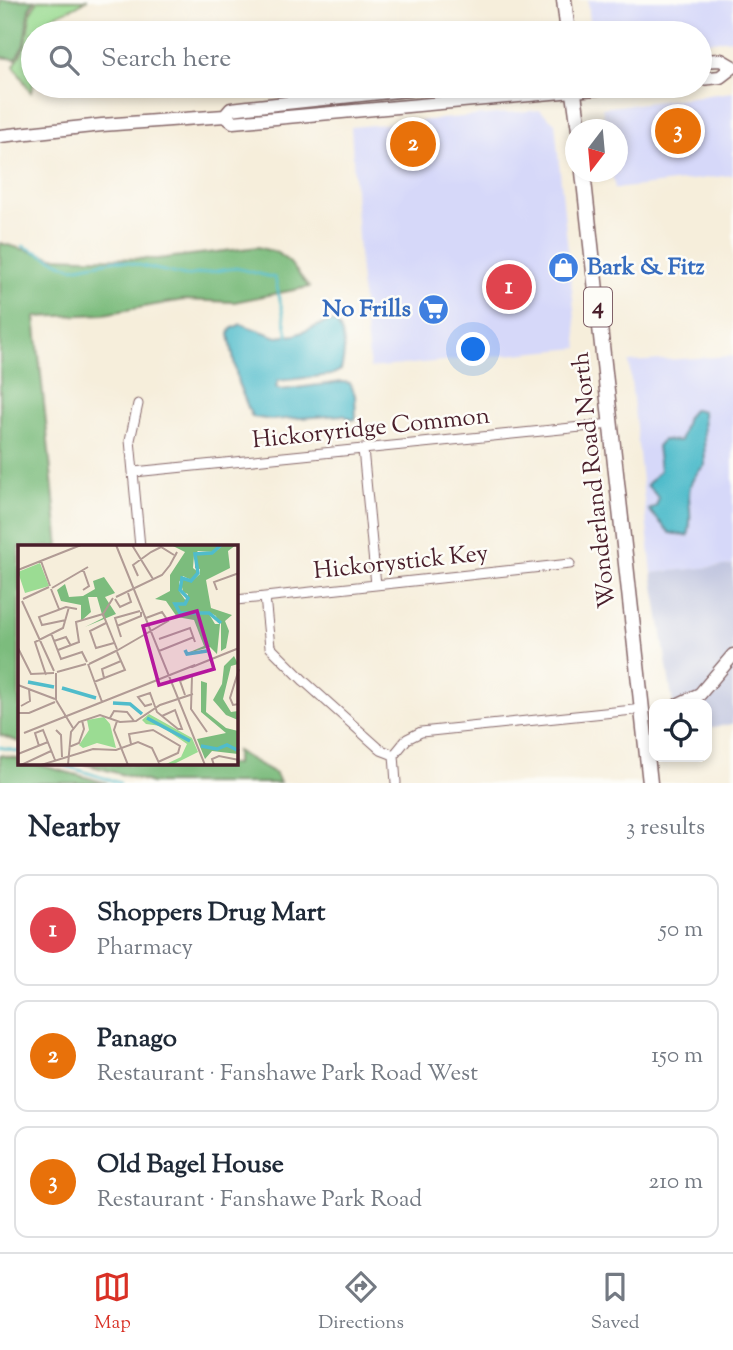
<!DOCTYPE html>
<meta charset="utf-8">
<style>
:root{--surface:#fff;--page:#f2f2f3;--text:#1f2937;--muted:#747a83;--line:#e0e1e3;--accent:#d93025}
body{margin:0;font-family:"Sorts Mill Goudy",serif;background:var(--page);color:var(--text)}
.controls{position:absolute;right:21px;bottom:21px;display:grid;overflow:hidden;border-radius:14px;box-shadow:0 4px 10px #0003}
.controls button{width:63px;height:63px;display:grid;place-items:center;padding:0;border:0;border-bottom:2px solid var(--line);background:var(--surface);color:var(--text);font:35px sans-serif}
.compass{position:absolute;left:565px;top:119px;width:63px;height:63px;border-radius:50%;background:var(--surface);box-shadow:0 4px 10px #0003;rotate:196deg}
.you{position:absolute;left:474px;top:350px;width:24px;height:24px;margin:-18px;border:5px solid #fff;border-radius:50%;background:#1a73e8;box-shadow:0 0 0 10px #1a73e833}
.badge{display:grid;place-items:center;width:46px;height:46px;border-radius:50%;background:var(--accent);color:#fff;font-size:23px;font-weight:700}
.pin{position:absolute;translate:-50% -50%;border:4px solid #fff;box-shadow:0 2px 7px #0006}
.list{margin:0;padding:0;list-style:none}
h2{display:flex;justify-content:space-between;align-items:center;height:91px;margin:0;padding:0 28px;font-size:30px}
h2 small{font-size:23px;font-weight:400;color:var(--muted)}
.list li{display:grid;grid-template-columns:46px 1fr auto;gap:21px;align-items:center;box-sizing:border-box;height:112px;margin:0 14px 14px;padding:0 14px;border:2px solid var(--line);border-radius:14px}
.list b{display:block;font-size:26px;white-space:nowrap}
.list p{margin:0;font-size:23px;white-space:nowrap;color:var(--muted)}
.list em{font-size:23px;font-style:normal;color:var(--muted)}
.icon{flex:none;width:38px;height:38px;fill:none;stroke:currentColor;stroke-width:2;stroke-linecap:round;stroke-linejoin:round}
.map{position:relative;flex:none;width:733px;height:783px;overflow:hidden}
.search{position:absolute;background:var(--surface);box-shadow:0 4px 10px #0003;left:21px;right:21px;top:21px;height:77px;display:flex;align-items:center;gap:18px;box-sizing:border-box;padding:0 24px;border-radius:38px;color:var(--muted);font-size:26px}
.sheet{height:469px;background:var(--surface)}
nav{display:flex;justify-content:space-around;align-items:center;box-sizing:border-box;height:98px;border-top:2px solid var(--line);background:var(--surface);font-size:19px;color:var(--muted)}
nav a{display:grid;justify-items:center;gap:4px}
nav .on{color:var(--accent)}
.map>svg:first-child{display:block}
.built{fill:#d6d8f9}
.industrial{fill:#bec3de}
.green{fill:#9bdc93;stroke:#727e5f;stroke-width:2}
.forest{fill:#7cbc7d;stroke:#636e54;stroke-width:2}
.water{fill:#50bccb;stroke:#4d6e7b;stroke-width:2}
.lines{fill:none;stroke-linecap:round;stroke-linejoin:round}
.stream{stroke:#50bccb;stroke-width:2.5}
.street-casing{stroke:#866769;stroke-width:11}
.secondary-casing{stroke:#866769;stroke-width:15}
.primary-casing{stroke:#866769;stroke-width:17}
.street{stroke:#fff;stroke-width:9}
.secondary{stroke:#fff;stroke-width:12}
.primary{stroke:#fff;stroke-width:14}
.labels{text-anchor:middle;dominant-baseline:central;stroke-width:5;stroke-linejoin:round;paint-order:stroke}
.shield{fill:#fdfcf7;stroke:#806168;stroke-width:2}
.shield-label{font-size:23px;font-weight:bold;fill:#4a1f2b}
.shop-label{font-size:24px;font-weight:bold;fill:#366cbe;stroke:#fdfcf7;text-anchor:start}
.street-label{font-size:24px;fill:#4a1f2b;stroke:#fdfcf7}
.inset-river{fill:none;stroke:#50bccb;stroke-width:3.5}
.inset-road{fill:none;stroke:#b19b95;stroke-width:2}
.view{fill:#b5179e;fill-opacity:0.15;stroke:#b5179e;stroke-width:3.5}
.inset-edge{fill:none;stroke:#4a1f2b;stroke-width:3.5}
</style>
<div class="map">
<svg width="733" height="783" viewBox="0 0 733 783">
<rect width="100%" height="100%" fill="#fdfcf7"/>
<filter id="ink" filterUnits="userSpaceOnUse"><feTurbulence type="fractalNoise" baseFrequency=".0143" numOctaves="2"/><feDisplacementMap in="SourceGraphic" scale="14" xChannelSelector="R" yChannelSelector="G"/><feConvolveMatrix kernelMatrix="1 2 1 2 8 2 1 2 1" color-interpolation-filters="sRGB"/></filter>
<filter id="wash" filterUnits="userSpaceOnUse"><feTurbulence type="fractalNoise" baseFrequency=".00686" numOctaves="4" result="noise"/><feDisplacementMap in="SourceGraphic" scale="28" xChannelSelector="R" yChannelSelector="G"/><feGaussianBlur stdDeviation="1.57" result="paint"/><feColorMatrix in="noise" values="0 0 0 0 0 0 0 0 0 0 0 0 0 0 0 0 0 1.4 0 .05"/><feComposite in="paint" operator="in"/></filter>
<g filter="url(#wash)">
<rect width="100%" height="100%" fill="#f6eedb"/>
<path class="built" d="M588 0H733V39L700 42V33H591Z
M733 92V175L615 189 612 172H618V130L606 129 602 108Z
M540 110 555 123 578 348 370 368 361 284 351 127Z
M733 356V565L652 573 629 362Z"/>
<path class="industrial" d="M733 565V724L707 728V704H673L652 573Z"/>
<path class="green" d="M38 0H86C70 13 47 12 39 33H33V85L31 92 14 66 25 46 31 11Z"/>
<path class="forest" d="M0 0H35L29 9 24 45 16 59 0 57Z
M0 243 52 257 84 258 157 259 258 247 278 253 290 263 309 287 234 302 183 300 104 314 35 317 59 547H19V742L0 735Z
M236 751 276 774 280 783H152L85 764H236Z
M0 755 19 759V764H36L107 783H0Z"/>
<path class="water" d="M330 321 336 323C346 335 345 354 341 370L331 375 278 381 276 388 281 390 342 382 350 383 355 395 356 418 353 420 343 415 272 420 252 417 238 383 229 334 231 329 241 324 277 337 295 335Z
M694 409 703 411 705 465C676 491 697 504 688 536L670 533 649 510 656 506 659 498 647 485 660 470 657 446 663 440 680 441 687 417Z"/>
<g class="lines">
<path class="stream" d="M23 246 72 268 117 260 185 276 236 268 275 278 288 336
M0 747 19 752
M60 764 120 783"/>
</g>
</g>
<g filter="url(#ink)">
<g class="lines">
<defs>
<path id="street" d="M138 404 130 440 140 547
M363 449 376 585
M134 472 611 424
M265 597 270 647 304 681 381 750 394 755
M236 600 570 564
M396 783 394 755 407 739 421 732 643 709"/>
<path id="secondary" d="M700 61 721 60 733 67
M700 79 720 77 733 67
M225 116 233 122 628 86
M0 136 102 125 225 116 231 109 248 107 445 86
M679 704 700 694 733 655"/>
<path id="primary" d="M564 0 568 33
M573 86 579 130
M583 172 650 783"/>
</defs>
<use href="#street" class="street-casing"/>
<use href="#secondary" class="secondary-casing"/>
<use href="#primary" class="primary-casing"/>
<use href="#street" class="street"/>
<use href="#secondary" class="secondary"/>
<use href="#primary" class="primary"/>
</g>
</g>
<defs>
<symbol id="shop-disc" viewBox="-11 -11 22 22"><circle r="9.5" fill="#3f7fe0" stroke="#fdfcf7"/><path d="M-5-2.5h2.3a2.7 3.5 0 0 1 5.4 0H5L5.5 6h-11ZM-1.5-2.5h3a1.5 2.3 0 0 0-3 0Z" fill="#fff"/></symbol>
<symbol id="supermarket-disc" viewBox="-11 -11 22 22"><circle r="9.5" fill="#3f7fe0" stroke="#fdfcf7"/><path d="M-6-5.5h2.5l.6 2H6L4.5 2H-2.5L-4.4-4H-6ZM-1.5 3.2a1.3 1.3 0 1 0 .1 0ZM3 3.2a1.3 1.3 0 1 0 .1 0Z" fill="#fff"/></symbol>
</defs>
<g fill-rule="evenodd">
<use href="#shop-disc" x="546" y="250" width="35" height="35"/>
<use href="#supermarket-disc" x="416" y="292" width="35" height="35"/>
</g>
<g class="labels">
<rect class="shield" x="584" y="287.5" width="28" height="39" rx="5"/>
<g class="shield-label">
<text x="598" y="307">4</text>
</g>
<g class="shop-label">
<text x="587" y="268">Bark &amp; Fitz</text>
<text x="411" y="310" text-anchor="end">No Frills</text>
</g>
<g class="street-label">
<text transform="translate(371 429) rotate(-6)">Hickoryridge Common</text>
<text transform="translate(595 480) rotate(-96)">Wonderland Road North</text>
<text transform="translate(401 563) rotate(-6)">Hickorystick Key</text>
</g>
</g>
<g transform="translate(18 545)">
<rect width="220" height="220" fill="#f6eedb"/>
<path d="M22 18 31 41 7 48 0 27ZM131 169 174 193 180 207 154 220H146L163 212 169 199 143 181 128 179 124 175ZM86 172 92 179 98 203 79 198 65 203 61 200 71 185 69 175Z" fill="#9bdc93"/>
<path d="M153 0H202L194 7 180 6 176 10 175 23 180 27 173 35 165 31 161 37V46L168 56 170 49 165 47 163 37 164 33 174 36 182 29V24L177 23V9L196 8 205 0H218L210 6 212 23 188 35 193 63 214 70 207 76 211 86 208 103 203 106V77L200 78 198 71 191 67 175 69H191L197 79H202L199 109 192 102 167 109 186 101 176 75 159 72 148 56 137 54 152 46V30L167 7ZM86 32 97 48 87 52 98 69 67 82 85 73 79 52H70L73 67 63 76V60L43 56 39 45 47 39 51 52 65 51 77 44 75 36ZM216 111 220 119 213 121 205 154 213 167 220 166V175L208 170 195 155 204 139 206 121ZM183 136 189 138 188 167 208 183 220 186V209L194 206 187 214 179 194 208 188 183 167Z" fill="#7cbc7d"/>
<path class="inset-river" d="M203 78 191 68H162L157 59H167L170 53 162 45 164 33 173 36 180 28 177 9 194 8 203 0M167 105 169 109 189 106M10 137 36 142M44 143 78 153M95 158 112 159 124 169M129 173 172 196M183 201 199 204 209 200 221 206"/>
<path class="inset-road" d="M98 0 187 220M114 0 135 34M23 16 32 41M65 24 71 41 65 45M0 25 63 0M120 31 115 20 133 7 143 2 156 10M34 43 70 22M33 44 41 64M199 45 196 37 221 28M98 52 144 30 152 20 159 7 157 11M95 53 85 69 99 104M5 54 31 42M97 54 102 62 113 57 110 48M4 56 36 126M48 75 24 80 21 72 48 62 59 64M88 78 72 86 78 103 96 98M99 81 123 71V67M33 88 43 114 64 107 69 117M103 92 97 73 122 66M141 94 172 83 177 97M36 96 48 92 53 101M0 103 13 129 36 128M40 105 61 97 58 77 85 69M100 105 150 76 144 67 128 73M141 106 176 92M70 119 84 157M71 119 100 105M174 122 221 103M221 124 212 153 215 160 221 159M39 127 68 119M38 128V155M28 130 17 97 45 83 51 62M86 133 84 124 103 116M76 137 107 125 99 107M0 140 37 154M167 150 162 136 174 131 173 164 189 187M38 155 55 183M134 159 127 161 120 152 132 148 139 167 160 184H164L157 165 144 171M3 161 12 156 11 144M0 168H11L37 157M92 173 96 166 109 167 116 176M99 176 96 185 110 220M38 185 43 190 44 212M6 188 177 120M113 199 111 189 135 185 162 201 160 208 140 217M21 201 17 188 25 185 37 215M51 202 61 198 66 184 64 175M0 209 30 197M3 220 33 206M23 220 75 204 98 205 120 197 134 203 142 220M50 220 53 187 61 177 82 170 102 177 118 176 142 160 175 149M196 220 194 214 201 211 221 215"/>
<path class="view" d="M179 66 196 124 141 140 125 81Z"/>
<rect width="220" height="220" class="inset-edge"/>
</g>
</svg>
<div class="controls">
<button><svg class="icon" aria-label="locate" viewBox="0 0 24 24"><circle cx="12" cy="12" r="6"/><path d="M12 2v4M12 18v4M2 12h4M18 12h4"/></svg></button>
</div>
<svg class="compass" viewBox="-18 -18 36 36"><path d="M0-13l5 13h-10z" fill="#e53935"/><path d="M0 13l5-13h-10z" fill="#747a83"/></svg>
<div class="you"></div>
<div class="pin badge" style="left:509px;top:287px;background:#e0444e">1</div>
<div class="pin badge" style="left:413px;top:144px;background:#e8710a">2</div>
<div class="pin badge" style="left:678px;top:131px;background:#e8710a">3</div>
<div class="search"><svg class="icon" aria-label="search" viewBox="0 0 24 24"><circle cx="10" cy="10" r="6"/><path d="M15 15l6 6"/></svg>Search here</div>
</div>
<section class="sheet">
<h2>Nearby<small>3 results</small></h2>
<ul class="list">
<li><span class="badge" style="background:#e0444e">1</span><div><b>Shoppers Drug Mart</b><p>Pharmacy</p></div><em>50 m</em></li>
<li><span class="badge" style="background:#e8710a">2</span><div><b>Panago</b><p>Restaurant · Fanshawe Park Road West</p></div><em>150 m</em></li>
<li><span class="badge" style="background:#e8710a">3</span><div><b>Old Bagel House</b><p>Restaurant · Fanshawe Park Road</p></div><em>210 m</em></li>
</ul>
</section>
<nav>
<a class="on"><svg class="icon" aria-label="map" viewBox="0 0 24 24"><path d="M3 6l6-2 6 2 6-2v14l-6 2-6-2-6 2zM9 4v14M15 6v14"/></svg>Map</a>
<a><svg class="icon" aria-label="directions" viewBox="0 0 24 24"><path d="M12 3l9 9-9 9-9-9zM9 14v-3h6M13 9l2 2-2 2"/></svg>Directions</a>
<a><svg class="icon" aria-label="saved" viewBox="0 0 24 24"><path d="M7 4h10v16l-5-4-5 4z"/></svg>Saved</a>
</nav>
